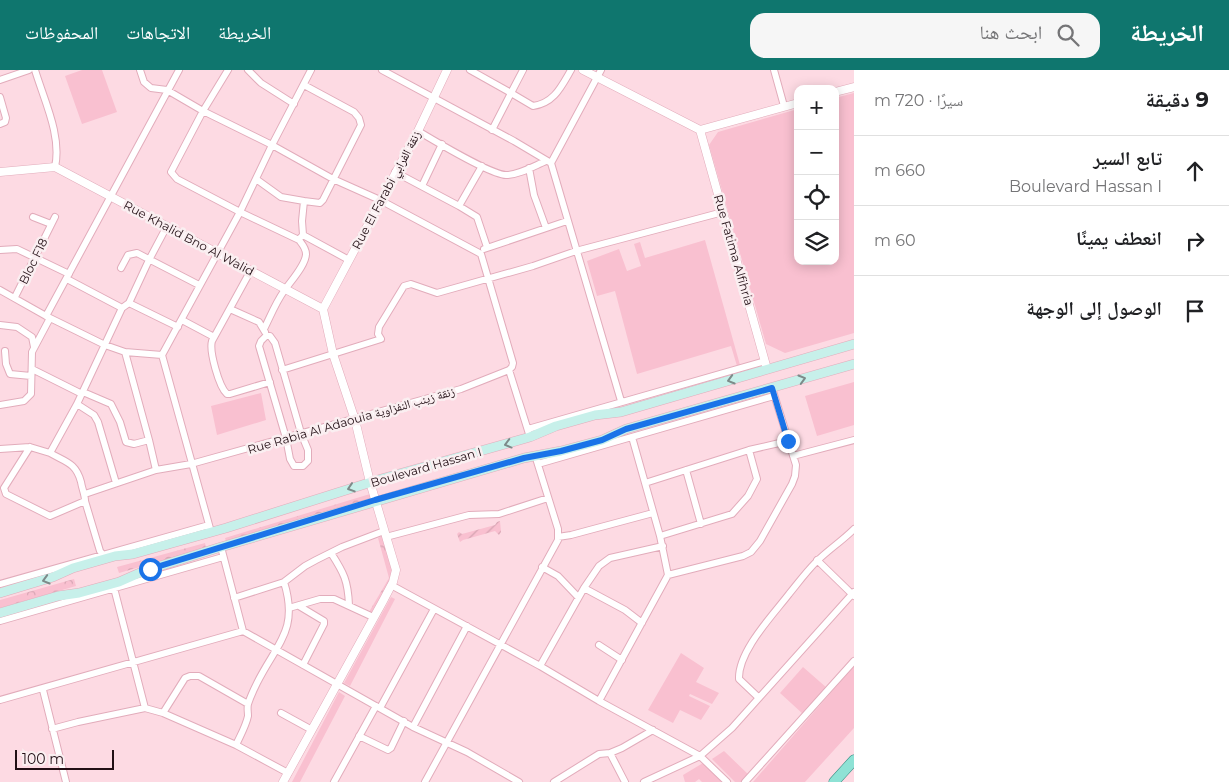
<!DOCTYPE html>
<html lang="ar">
<meta charset="utf-8">
<style>
:root{--surface:#fff;--page:#f6f6f6;--text:#202124;--muted:#757577;--line:#e0e0e0;--accent:#0f766e}
body{margin:0;font-family:Montserrat,"Noto Naskh Arabic",sans-serif;background:var(--page);color:var(--text);direction:rtl}
.controls{position:absolute;right:15px;top:15px;display:grid;overflow:hidden;border-radius:10px;box-shadow:0 2px 12px #0003}
.controls button{width:45px;height:45px;display:grid;place-items:center;padding:0;border:0;border-bottom:1px solid var(--line);background:var(--surface);color:var(--text);font:25px sans-serif}
.scale{position:absolute;left:15px;bottom:12px;width:99px;box-sizing:border-box;padding-left:5px;border:2px solid #220f15;border-top:0;font-size:14px;line-height:18px;white-space:nowrap;color:#220f15;-webkit-text-stroke:4px #faeff1;paint-order:stroke}
.stop{position:absolute;width:15px;height:15px;margin:-11px;border:4px solid #1a73e8;border-radius:50%;background:#fff}
.stop.end{background:#1a73e8;border-color:#fff;box-shadow:0 1px 5px #0008}
.list{margin:0;padding:0;list-style:none}
h2{display:flex;justify-content:space-between;align-items:center;height:65px;margin:0;padding:0 20px;font-size:21px}
h2 small{font-size:16px;font-weight:400;color:var(--muted)}
.list li{display:grid;grid-template-columns:32px 1fr auto;gap:15px;align-items:center;box-sizing:border-box;height:70px;padding:0 20px;border-top:1px solid var(--line)}
.list b{display:block;font-size:19px;white-space:nowrap}
.list p{margin:0;font-size:16px;white-space:nowrap;color:var(--muted)}
.list em{font-size:16px;font-style:normal;color:var(--muted)}
.icon{flex:none;width:28px;height:28px;fill:none;stroke:currentColor;stroke-width:2;stroke-linecap:round;stroke-linejoin:round}
.map{position:relative;flex:none;width:854px;height:712px;overflow:hidden;direction:ltr}
header{display:flex;align-items:center;gap:30px;box-sizing:border-box;height:70px;padding:0 25px;background:var(--accent);color:#fff}
header strong{font-size:24px}
nav{display:flex;gap:28px;margin-inline-start:auto;font-size:18px}
.search{width:350px;height:45px;background:var(--page);display:flex;align-items:center;gap:12px;box-sizing:border-box;padding:0 18px;border-radius:15px;color:var(--muted);font-size:19px}
main{display:flex}
aside{flex:1;background:var(--surface)}
.map>svg:first-child{display:block}
.forest{fill:url(#forest-crowns)}
.park{fill:#f9c0d0}
.garden{fill:url(#garden-furrows)}
.lines{fill:none;stroke-linecap:round;stroke-linejoin:round}
.minor-casing{stroke:#e2acbb;stroke-width:8}
.tertiary-casing{stroke:#e2acbb;stroke-width:9}
.secondary-casing{stroke:#e2acbb;stroke-width:10}
.primary-casing{stroke:#378b80;stroke-width:11}
.minor{stroke:#fff;stroke-width:6}
.tertiary{stroke:#fff;stroke-width:8}
.secondary{stroke:#c7f0ea;stroke-width:9}
.primary{stroke:#8ee2d5;stroke-width:10}
.oneway{stroke:#7d8b8a}
.route{stroke:#1a73e8;stroke-width:6}
.labels{text-anchor:middle;dominant-baseline:central;stroke-width:5;stroke-linejoin:round;paint-order:stroke}
.street-label{font-size:12px;fill:#220f15;stroke:#faeff1}
</style>
<header>
<strong>الخريطة</strong>
<div class="search"><svg class="icon" aria-label="search" viewBox="0 0 24 24"><circle cx="10" cy="10" r="6"/><path d="M15 15l6 6"/></svg>ابحث هنا</div>
<nav><a>الخريطة</a><a>الاتجاهات</a><a>المحفوظات</a></nav>
</header>
<main>
<aside>
<h2>9 دقيقة<small>سيرًا · 720 m</small></h2>
<ul class="list">
<li><svg class="icon" aria-label="ahead" viewBox="0 0 24 24"><path d="M12 20V5M6 11l6-6 6 6"/></svg><div><b>تابع السير</b><p>Boulevard Hassan I</p></div><em>660 m</em></li>
<li><svg class="icon" aria-label="right" viewBox="0 0 24 24"><path d="M7 20v-9h11M14 6l5 5-5 5"/></svg><div><b>انعطف يمينًا</b></div><em>60 m</em></li>
<li><svg class="icon" aria-label="arrive" viewBox="0 0 24 24"><path d="M6 21V4h12l-3 4 3 4H6"/></svg><div><b>الوصول إلى الوجهة</b></div></li>
</ul>
</aside>
<div class="map">
<svg width="854" height="712" viewBox="0 0 854 712">
<defs>
<pattern id="forest-crowns" width="20" height="18" patternUnits="userSpaceOnUse" patternTransform="scale(1.25)"><rect width="20" height="18" fill="#f9c0d0"/><path d="M2 6a3 3 0 1 1 6 0M12 15a3 3 0 1 1 6 0" fill="none" stroke="#d5a4b2"/></pattern>
<pattern id="garden-furrows" width="10" height="10" patternUnits="userSpaceOnUse" patternTransform="scale(1.25)"><rect width="10" height="10" fill="#f9c0d0"/><path d="M-1 1l2-2M0 10L10 0M9 11l2-2" fill="none" stroke="#d5a4b2"/></pattern>
</defs>
<rect width="100%" height="100%" fill="#fddae3"/>
<path class="forest" d="M370 424 372 430 227 474 225 468Z
M382 466 395 508 374 546 369 542 389 508 378 468Z
M205 473 206 478 119 503 117 497Z
M74 509 76 516 0 538V530Z"/>
<path class="park" d="M82 0H102L117 42 82 54 65 6Z
M854 23V263L785 283 766 274 709 75 718 62 798 39V191H835V28Z
M705 170 740 295 737 296 731 276 637 304 615 221 597 226 587 191 619 179 627 201 641 196 634 174 640 172 645 188Z
M854 312V355L817 366 805 326Z
M261 323 266 350 217 365 211 336Z
M391 527 395 529 350 616 344 613Z
M681 583 704 598 696 612 719 623 712 634 690 624 689 626 710 636 701 650 680 640 673 653 648 640Z
M854 596V658L805 712H753Z
M803 597 827 618 803 644 780 623Z
M339 622 345 626 300 712H292Z
M724 681 750 706 745 712H735L712 689Z
M703 693 723 712H702L699 709 695 712H685L683 705Z"/>
<path class="garden" d="M500 451 501 462 499 465 495 461 463 470 460 472 457 464 459 462 462 464 495 455 497 452Z"/>
<g class="lines">
<defs>
<path id="minor" d="M35 0C44 30 62 66 55 97
M140 0 144 12 151 18 167 20 203 41 272 75 333 109 380 130 481 184 513 293 512 297 509 300 530 367
M228 0 203 41 171 102 177 109 240 142 299 170C302 174 306 178 306 184 306 195 290 212 284 221 276 232 270 247 264 259
M248 0 261 13 294 34
M382 0 514 71 551 93 621 331
M470 0 511 23 492 60
M523 0 511 23 533 36C554 33 561 17 571 0
M774 0 784 36
M0 10 29 0
M0 27 6 48 5 52 0 54
M418 61C433 70 492 105 506 105 519 105 534 96 546 91
M551 93 601 0
M482 96 459 136 477 147 487 177
M529 98 534 125 546 158
M395 102 459 136
M256 109 281 127 304 131 302 151 303 165
M422 116 442 74
M304 131 320 133 323 130 361 55 359 48 354 42 304 15
M33 147 51 154
M300 168 303 165 349 190
M484 179 567 151
M0 180 17 179 69 204
M121 198 128 185 137 183 199 215
M251 200 212 271C209 281 219 317 227 324H230L270 312
M67 209 122 238
M0 220 46 246 105 275 125 282 162 285
M15 227 55 147
M129 233 149 190 167 156
M230 239 259 252 265 262
M46 246 179 0
M182 250 214 267
M0 255 17 257 32 267 34 277
M266 266H270L275 273 301 363 308 380V391L303 396H294L290 389 286 368 259 276 261 271Z
M5 281 6 294 10 304 31 306
M125 282 149 370
M32 299 82 324
M282 300 381 269 378 264 379 257 404 216 411 214 437 223 533 196 576 181 723 142
M83 322 111 334 120 352 126 372 134 374 149 370 156 400
M77 334 94 345 98 352 116 413
M0 335 24 331 31 324 32 282 50 248
M528 359 765 291
M30 377 4 418 6 424 50 446 85 431
M0 379 30 377 50 383 77 334 122 238 129 233 178 257
M50 383C66 392 76 393 81 412 82 419 85 424 85 431L100 481 104 486
M793 386 854 370
M538 394 774 326
M686 400 701 454
M645 413 749 380 788 371
M85 424 156 400 191 394 461 319 509 300
M211 462 162 285 240 142 272 75 311 0
M660 466 732 444 748 426 757 409 749 380
M386 467 469 445 499 444 548 428
M558 467 571 465 653 443
M221 477 243 561
M331 483C344 503 348 511 349 535
M817 490 854 526
M542 497 558 506 578 527
M668 505 743 486 751 482 760 471 792 414 795 406 796 395 772 318
M0 514 209 455
M391 515 540 596 599 631 700 686 727 712
M114 518 145 638
M584 518 625 540 642 553
M234 528 284 512 305 496 316 490 342 477 384 461
M299 536 324 551V554L303 595
M289 538 320 529H334L373 547
M0 551 223 487
M599 575 622 590
M540 596 584 518 599 496 610 488 663 476
M43 620 66 712
M759 628 739 609C738 581 773 545 789 524 798 513 806 502 816 492 828 480 842 471 854 459
M0 630 243 561 413 657 467 682 519 712
M599 631 668 505 660 466 632 367
M380 638 434 539
M163 643 236 675 288 703
M281 643 312 660
M413 657 467 556
M52 659 78 652 145 638 163 643 185 608 190 606H199L248 634
M359 666 388 680 391 678 404 651
M236 675C240 666 246 656 248 646 248 642 247 638 248 634 250 628 254 619 257 613 277 573 299 560 284 512
M610 683 625 712
M334 712 376 636
M425 712 558 470V459L535 385
M554 712 599 684 610 683 622 678 653 660
M644 712 700 686 732 658 854 522
M745 712 854 591"/>
<path id="tertiary" d="M583 0 700 60 798 33
M835 22 854 17
M700 60 767 299
M0 102 55 97 323 239
M323 239 418 61 447 0
M283 712 383 531 393 512 396 500 370 412 355 350 333 284 323 239"/>
<path id="secondary" d="M0 523 53 507 73 498 115 486 133 484 226 458 381 409 530 367 556 356 595 345 621 342 854 274
M0 543 58 526 79 523 119 512 144 501 221 477 524 388 561 381 602 370 626 359 854 294"/>
<path id="primary" d="M834 712 854 690"/>
</defs>
<use href="#minor" class="minor-casing"/>
<use href="#tertiary" class="tertiary-casing"/>
<use href="#secondary" class="secondary-casing"/>
<use href="#primary" class="primary-casing"/>
<use href="#minor" class="minor"/>
<use href="#tertiary" class="tertiary"/>
<use href="#secondary" class="secondary"/>
<use href="#primary" class="primary"/>
</g>
<defs><path id="oneway-chevron" d="M-2-3.5L2.5 0L-2 3.5" fill="none" stroke-width="1.6" stroke-linecap="round" stroke-linejoin="round" transform="scale(1.25)"/></defs>
<g class="oneway">
<use href="#oneway-chevron" transform="translate(802 309) rotate(-16)"/>
<use href="#oneway-chevron" transform="translate(731 310) rotate(164)"/>
<use href="#oneway-chevron" transform="translate(508 374) rotate(165)"/>
<use href="#oneway-chevron" transform="translate(351 418) rotate(162)"/>
<use href="#oneway-chevron" transform="translate(46 510) rotate(164)"/>
</g>
<g class="lines">
<path class="route" d="M150 499 375 430 524 388 561 381 602 370 626 359 772 318 788 371"/>
</g>
<g class="labels">
<g class="street-label">
<text transform="translate(386 120) rotate(-62)">Rue El Farabi زنقة الفرابي</text>
<text transform="translate(189 168) rotate(28)">Rue Khalid Bno Al Walid</text>
<text transform="translate(734 180) rotate(74)">Rue Fatima Alfihria</text>
<text transform="translate(33 191) rotate(-64)">Bloc F18</text>
<text transform="translate(351 350) rotate(-16)">Rue Rabia Al Adaouia زنقة زينب النفزاوية</text>
<text transform="translate(426 397) rotate(-16)">Boulevard Hassan I</text>
</g>
</g>
</svg>
<div class="controls">
<button>+</button>
<button>−</button>
<button><svg class="icon" aria-label="locate" viewBox="0 0 24 24"><circle cx="12" cy="12" r="6"/><path d="M12 2v4M12 18v4M2 12h4M18 12h4"/></svg></button>
<button><svg class="icon" aria-label="layers" viewBox="0 0 24 24"><path d="M12 4l9 5-9 5-9-5zM3 14l9 5 9-5"/></svg></button>
</div>
<div class="scale">100 m</div>
<div class="stop" style="left:150px;top:499px"></div>
<div class="stop end" style="left:788px;top:371px"></div>
</div>
</main>
